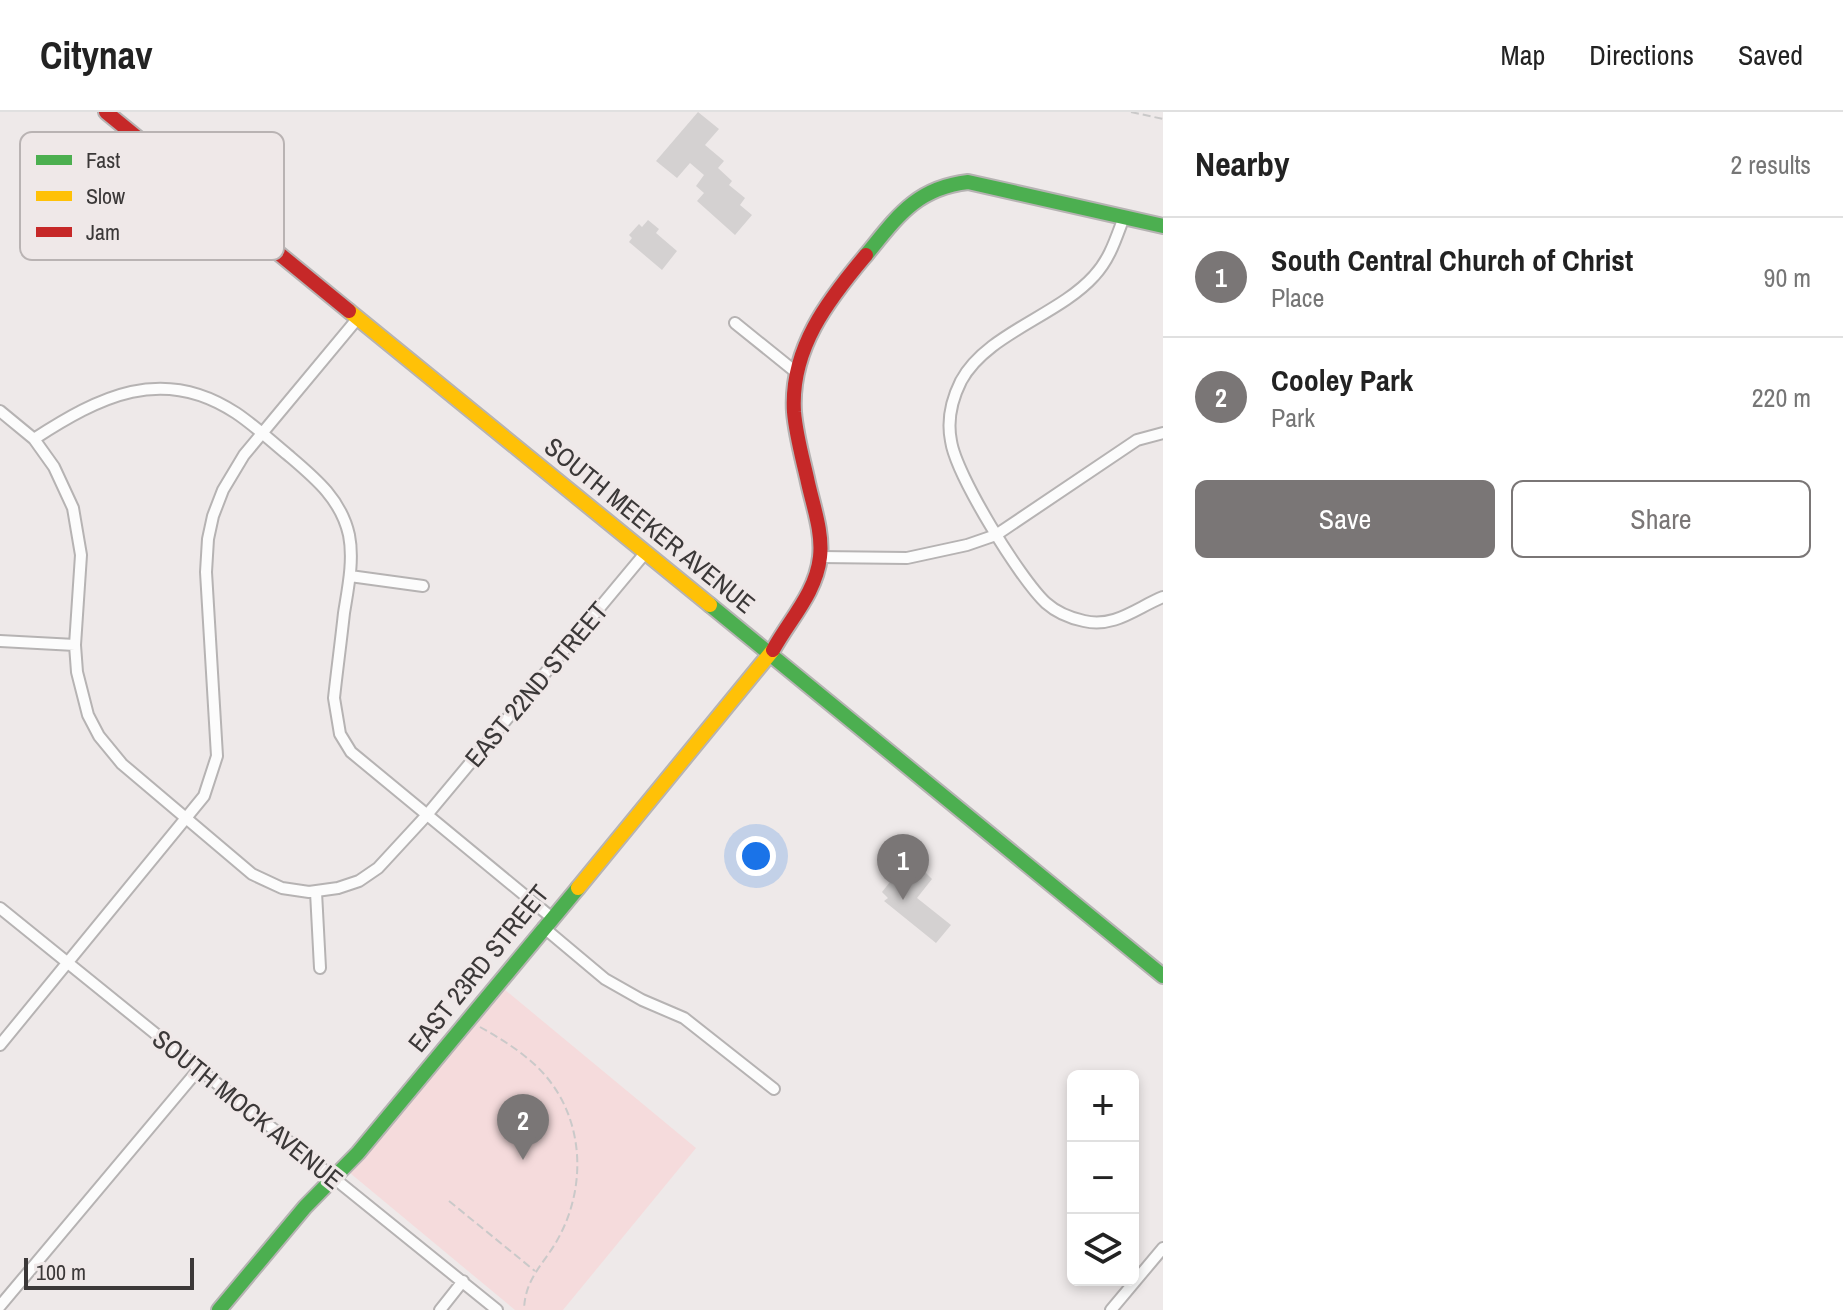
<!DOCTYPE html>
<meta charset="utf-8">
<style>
:root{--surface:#fff;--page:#f2f2f2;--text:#222;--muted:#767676;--line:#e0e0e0;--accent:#7a7676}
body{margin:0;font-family:"Archivo Narrow",sans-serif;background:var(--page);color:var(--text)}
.controls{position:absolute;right:24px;bottom:24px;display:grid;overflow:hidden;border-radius:12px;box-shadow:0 4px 12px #0003}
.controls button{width:72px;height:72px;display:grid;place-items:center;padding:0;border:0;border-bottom:2px solid var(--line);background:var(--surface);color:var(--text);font:40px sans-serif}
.scale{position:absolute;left:24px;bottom:20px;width:170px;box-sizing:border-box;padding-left:8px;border:4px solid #3b3838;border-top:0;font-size:22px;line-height:28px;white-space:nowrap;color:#3b3838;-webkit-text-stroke:6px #efe8e8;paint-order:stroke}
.you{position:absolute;left:756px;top:744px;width:28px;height:28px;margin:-20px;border:6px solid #fff;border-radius:50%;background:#1a73e8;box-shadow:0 0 0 12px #1a73e833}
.badge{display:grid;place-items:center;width:52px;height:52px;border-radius:50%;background:var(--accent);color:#fff;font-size:26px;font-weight:700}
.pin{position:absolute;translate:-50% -66px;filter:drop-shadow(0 2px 4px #0008)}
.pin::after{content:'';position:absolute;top:42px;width:28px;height:24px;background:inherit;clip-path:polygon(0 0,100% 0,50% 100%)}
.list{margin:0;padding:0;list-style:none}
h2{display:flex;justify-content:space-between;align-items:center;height:104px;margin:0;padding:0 32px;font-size:34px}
h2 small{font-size:26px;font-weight:400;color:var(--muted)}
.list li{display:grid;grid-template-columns:52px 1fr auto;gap:24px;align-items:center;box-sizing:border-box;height:120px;padding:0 32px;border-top:2px solid var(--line)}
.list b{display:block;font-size:30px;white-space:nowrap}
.list p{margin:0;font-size:26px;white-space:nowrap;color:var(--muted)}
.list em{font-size:26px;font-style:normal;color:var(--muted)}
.actions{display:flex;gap:16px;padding:24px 32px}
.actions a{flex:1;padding:18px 0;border:2px solid var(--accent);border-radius:12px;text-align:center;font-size:28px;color:var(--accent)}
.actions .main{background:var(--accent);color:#fff}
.icon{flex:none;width:44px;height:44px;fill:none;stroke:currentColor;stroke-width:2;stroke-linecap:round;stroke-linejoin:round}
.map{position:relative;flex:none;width:1163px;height:1198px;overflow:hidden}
header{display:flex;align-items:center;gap:48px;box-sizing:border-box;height:112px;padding:0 40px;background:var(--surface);border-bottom:2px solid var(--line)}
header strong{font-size:38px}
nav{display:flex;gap:44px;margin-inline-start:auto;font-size:28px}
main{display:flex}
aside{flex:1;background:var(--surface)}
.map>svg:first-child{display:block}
.green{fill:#f5dbdc}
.building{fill:#d4d1d1}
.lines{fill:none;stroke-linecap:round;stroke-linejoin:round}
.street-casing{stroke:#b6b3b3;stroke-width:14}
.fast-casing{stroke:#b6b3b3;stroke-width:18}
.slow-casing{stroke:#b6b3b3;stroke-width:18}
.jam-casing{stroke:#b6b3b3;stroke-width:18}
.path{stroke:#cac9c9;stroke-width:2;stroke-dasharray:8 4;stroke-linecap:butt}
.street{stroke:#fcfcfc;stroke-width:10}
.fast{stroke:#4caf50;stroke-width:14}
.slow{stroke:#ffc107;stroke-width:14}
.jam{stroke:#c62828;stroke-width:14}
.labels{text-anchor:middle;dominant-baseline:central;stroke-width:6;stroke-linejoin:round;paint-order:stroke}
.street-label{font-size:26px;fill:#3b3838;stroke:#efe8e8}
.key{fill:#efe8e8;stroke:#b9b3b3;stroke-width:2}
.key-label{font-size:22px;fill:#3b3838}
</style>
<header>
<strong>Citynav</strong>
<nav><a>Map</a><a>Directions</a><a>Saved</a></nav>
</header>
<main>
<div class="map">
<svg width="1163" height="1198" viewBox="0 0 1163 1198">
<rect width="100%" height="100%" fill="#eee9e9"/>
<path class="green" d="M504 877 696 1036 563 1198H515L350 1061Z"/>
<path class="building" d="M698 0 719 17 705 33 724 49 718 56 732 69 729 73 745 86 740 93 752 103 735 123 697 89 704 81 696 74 704 63 690 51 677 66 656 49Z
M648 108 659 117 656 121 677 139 662 158 629 130 632 126 629 123 639 112 642 115Z
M910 745 932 767 917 786 951 813 936 831 884 789 888 786 882 780Z"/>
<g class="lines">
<defs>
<path id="street" d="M1124 105C1116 126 1110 147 1094 164 1058 204 987 221 961 269 952 287 947 309 951 329 956 363 1020 467 1046 491 1056 500 1070 506 1084 509 1115 516 1136 496 1163 485
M735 211 797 261
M0 299 34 327 54 355 73 396 81 443 75 533 77 560 88 603 99 624 122 652 252 762 282 776 309 780 338 776 359 769 378 756 426 704 646 440
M34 327C99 285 162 252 236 301 254 313 271 329 288 343 315 366 341 387 349 423 354 448 348 476 344 501 341 529 337 558 334 586L340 622 351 640 551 805
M820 445 907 446 967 433 996 423 1137 328 1163 321
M350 464 423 474
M0 529 75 533
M316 780 320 856
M0 796 497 1198
M543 815 605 867 642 888 684 906 774 977
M0 933 204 684 217 644 206 460 208 427 213 404 223 378 244 343 358 206
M0 1194 198 958
M440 1198 463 1169
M1111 1198 1163 1136"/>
<path id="fast" d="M866 143C897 105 916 76 968 70L1163 114
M710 493 1163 864
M219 1198 305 1095 358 1041 578 776"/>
<path id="slow" d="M349 199 710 493
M578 776 773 538"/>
<path id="jam" d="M106 0 349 199
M773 538C790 507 816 481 820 445 823 419 812 391 807 366 802 344 796 323 794 300 790 237 828 188 866 143"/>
</defs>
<use href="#street" class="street-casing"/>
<use href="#fast" class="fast-casing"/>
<use href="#slow" class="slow-casing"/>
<use href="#jam" class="jam-casing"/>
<path class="path" d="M1131 0 1163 7
M480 915C503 928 526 942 544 962 583 1006 587 1071 560 1123 546 1151 525 1164 524 1198
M449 1089 535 1159"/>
<use href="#street" class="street"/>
<use href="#fast" class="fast"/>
<use href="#slow" class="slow"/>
<use href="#jam" class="jam"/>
</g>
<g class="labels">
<g class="street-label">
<text transform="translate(650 413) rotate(39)">SOUTH MEEKER AVENUE</text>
<text transform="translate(536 572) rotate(-50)">EAST 22ND STREET</text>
<text transform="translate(478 856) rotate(-51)">EAST 23RD STREET</text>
<text transform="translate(248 997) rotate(39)">SOUTH MOCK AVENUE</text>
</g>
</g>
<rect x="20" y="20" width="264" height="128" rx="12" class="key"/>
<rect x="36" y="43" width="36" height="10" fill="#4caf50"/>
<rect x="36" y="79" width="36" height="10" fill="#ffc107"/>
<rect x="36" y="115" width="36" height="10" fill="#c62828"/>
<g class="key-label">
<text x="86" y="56">Fast</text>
<text x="86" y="92">Slow</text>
<text x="86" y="128">Jam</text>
</g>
</svg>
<div class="controls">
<button>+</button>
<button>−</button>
<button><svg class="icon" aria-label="layers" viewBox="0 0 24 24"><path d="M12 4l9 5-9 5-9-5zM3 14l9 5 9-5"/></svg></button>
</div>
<div class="scale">100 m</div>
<div class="you"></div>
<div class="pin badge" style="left:903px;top:788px">1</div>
<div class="pin badge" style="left:523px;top:1048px">2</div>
</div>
<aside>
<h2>Nearby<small>2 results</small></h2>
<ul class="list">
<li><span class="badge">1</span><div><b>South Central Church of Christ</b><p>Place</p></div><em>90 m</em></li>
<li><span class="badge">2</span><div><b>Cooley Park</b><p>Park</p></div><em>220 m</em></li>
</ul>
<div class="actions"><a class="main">Save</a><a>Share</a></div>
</aside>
</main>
